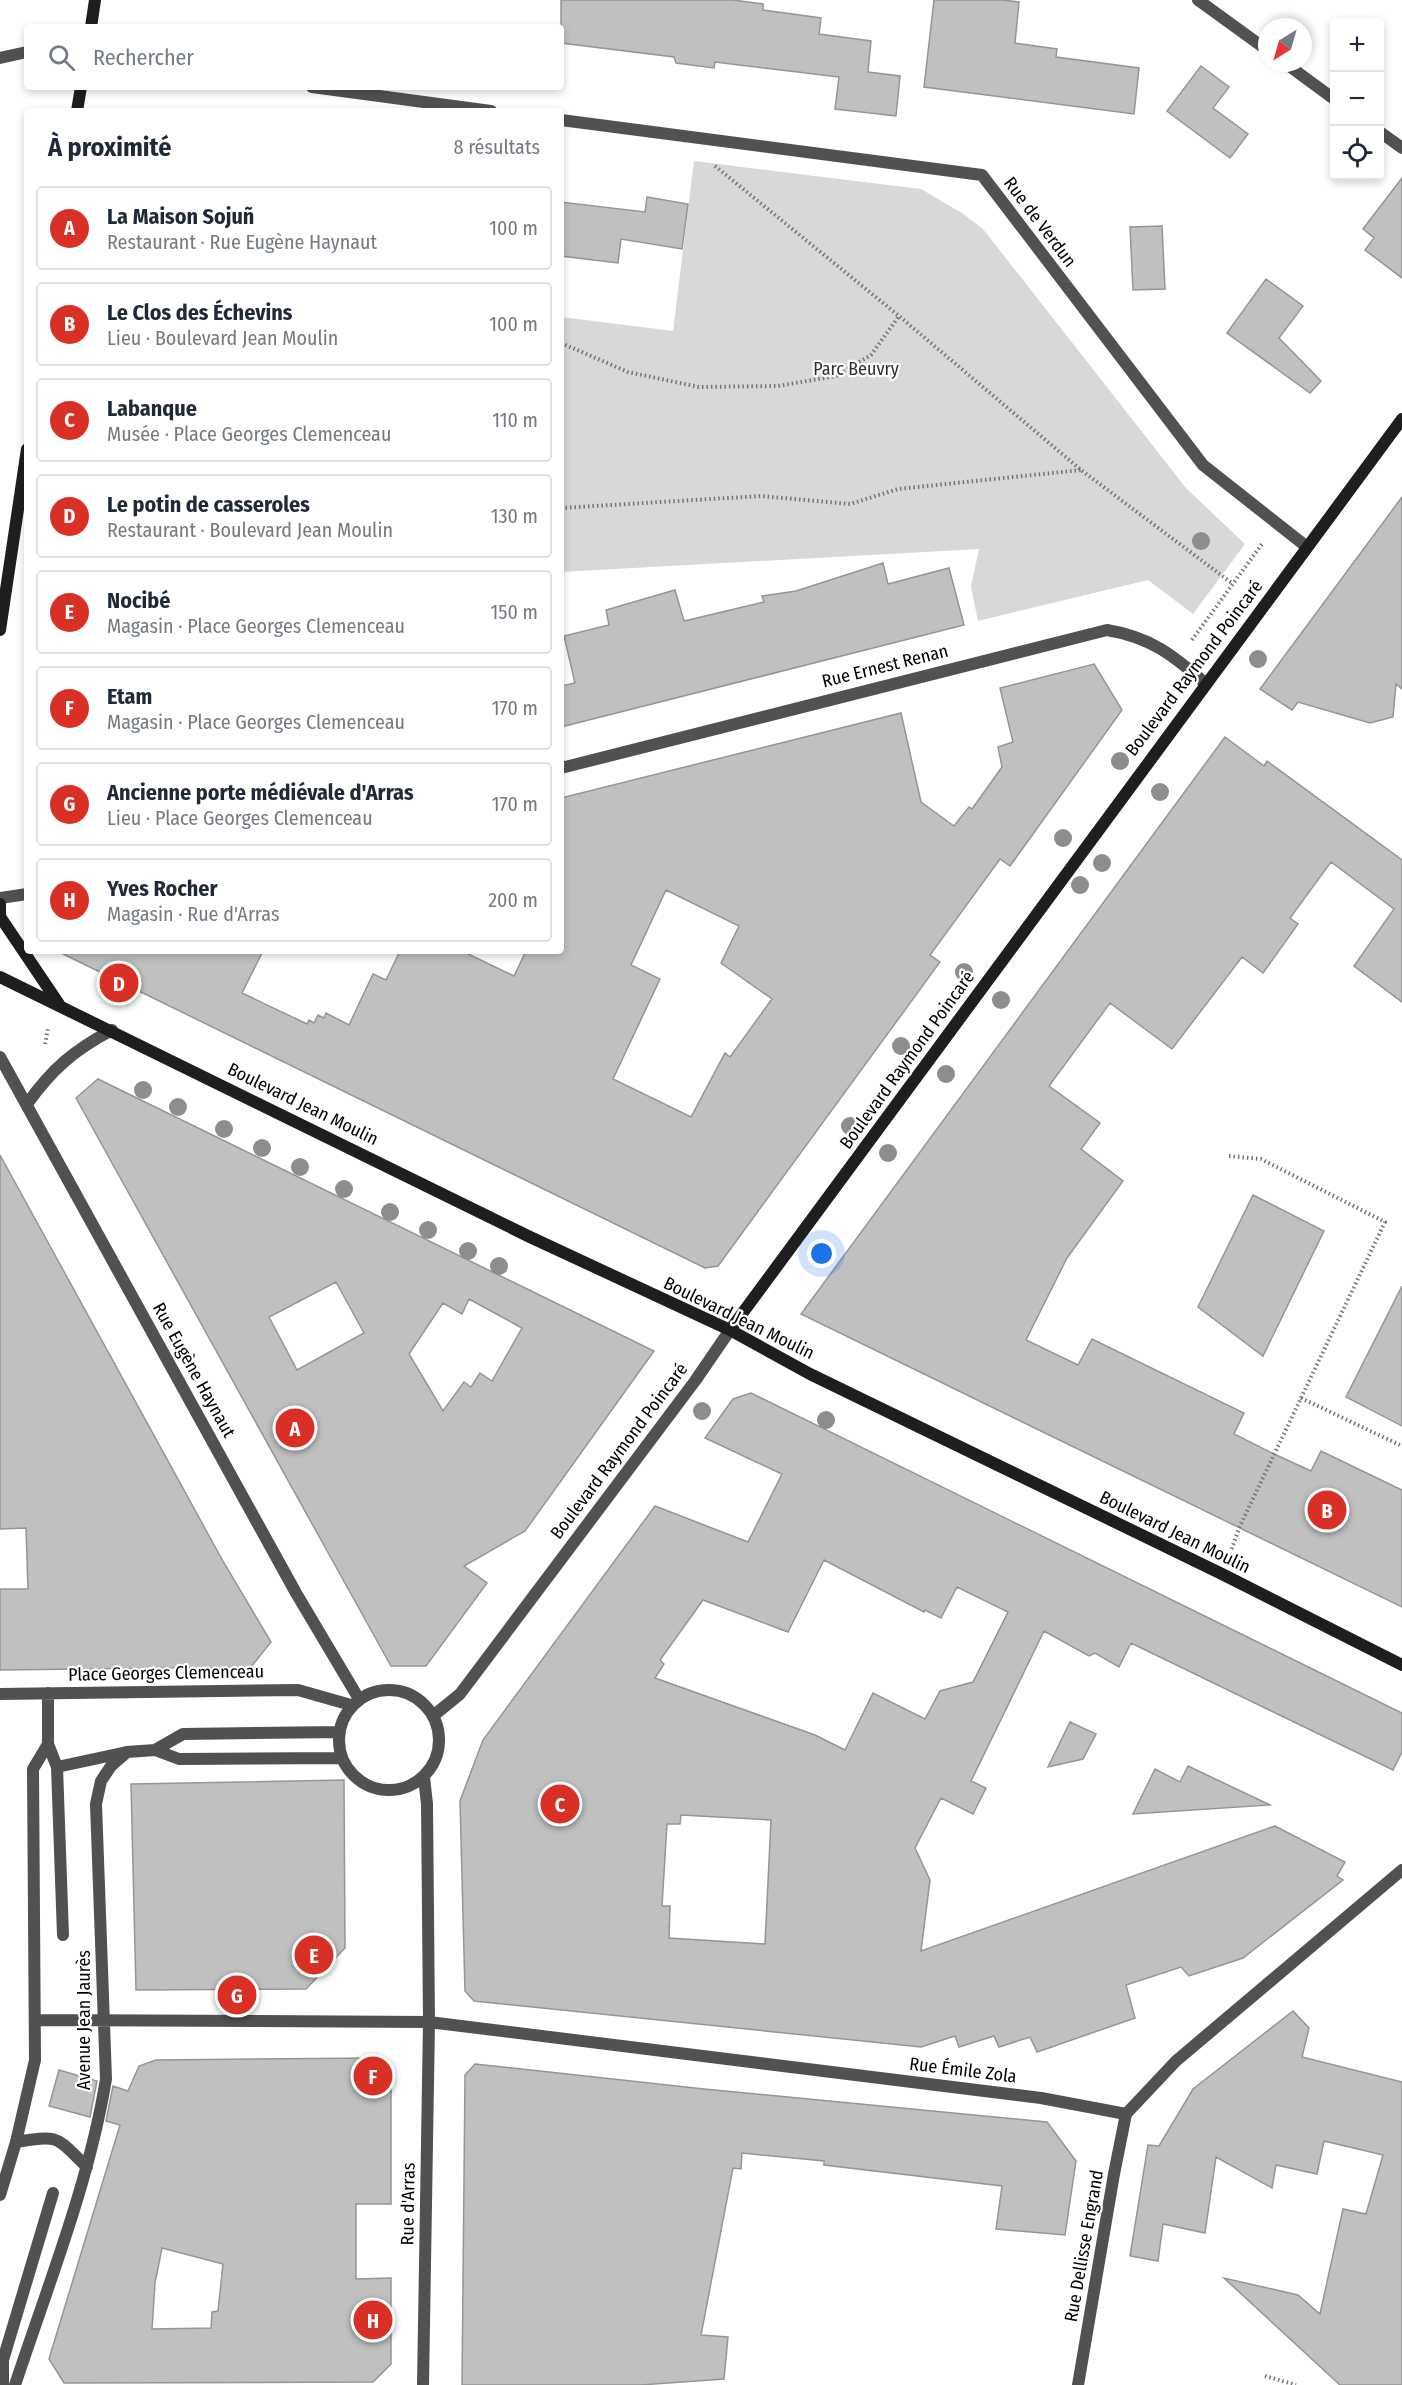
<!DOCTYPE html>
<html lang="fr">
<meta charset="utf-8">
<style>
:root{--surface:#fff;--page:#f2f2f3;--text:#1f2937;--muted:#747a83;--line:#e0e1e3;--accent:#d93025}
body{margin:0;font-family:"Fira Sans Condensed",sans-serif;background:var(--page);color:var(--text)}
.controls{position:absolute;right:18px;top:18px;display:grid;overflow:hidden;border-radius:6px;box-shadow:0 3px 9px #0003}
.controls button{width:54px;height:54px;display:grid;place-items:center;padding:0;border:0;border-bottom:2px solid var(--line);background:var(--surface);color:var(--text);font:30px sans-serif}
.compass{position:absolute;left:1258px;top:18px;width:54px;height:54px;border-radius:50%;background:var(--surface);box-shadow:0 3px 9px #0003;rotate:217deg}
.you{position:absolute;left:822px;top:1254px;width:21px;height:21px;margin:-15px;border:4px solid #fff;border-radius:50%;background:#1a73e8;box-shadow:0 0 0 9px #1a73e833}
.badge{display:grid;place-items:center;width:39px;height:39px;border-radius:50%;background:var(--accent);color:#fff;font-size:20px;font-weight:700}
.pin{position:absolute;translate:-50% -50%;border:3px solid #fff;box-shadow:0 2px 6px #0006}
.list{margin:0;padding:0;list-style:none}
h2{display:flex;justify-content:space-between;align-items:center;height:78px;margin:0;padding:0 24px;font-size:26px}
h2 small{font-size:20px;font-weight:400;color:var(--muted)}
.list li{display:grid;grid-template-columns:39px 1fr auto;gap:18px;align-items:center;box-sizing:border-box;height:84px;margin:0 12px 12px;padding:0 12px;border:2px solid var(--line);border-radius:6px}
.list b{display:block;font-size:22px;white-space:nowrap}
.list p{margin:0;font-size:20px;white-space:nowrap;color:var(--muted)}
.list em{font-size:20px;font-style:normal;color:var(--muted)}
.icon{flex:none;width:33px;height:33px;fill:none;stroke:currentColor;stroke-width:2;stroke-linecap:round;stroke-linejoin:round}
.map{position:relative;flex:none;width:1402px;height:2385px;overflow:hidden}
.search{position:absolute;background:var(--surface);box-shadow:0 3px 9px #0003;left:24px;top:24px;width:540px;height:66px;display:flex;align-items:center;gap:15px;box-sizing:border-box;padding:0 21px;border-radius:6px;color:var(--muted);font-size:22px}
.panel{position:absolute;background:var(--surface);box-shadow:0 3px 9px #0003;left:24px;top:108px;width:540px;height:846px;border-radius:6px}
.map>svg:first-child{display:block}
.green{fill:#d8d8d8}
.building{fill:#c0c0c0;stroke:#959595;stroke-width:1.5;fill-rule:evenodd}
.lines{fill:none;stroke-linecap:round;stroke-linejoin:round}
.path{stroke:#737373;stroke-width:4;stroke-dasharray:1.5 3;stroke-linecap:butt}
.lane{stroke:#515151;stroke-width:12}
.street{stroke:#515151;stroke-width:12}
.secondary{stroke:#1e1e1e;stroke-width:12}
.tree{fill:#8d8d8d}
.labels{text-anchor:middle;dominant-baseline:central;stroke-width:4.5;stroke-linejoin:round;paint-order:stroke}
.street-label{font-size:18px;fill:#000;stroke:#fff}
.park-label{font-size:18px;fill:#2f2f2f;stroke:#fff}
</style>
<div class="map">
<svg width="1402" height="2385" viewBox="0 0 1402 2385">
<rect width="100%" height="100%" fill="#fff"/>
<path class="green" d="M694 161 921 189 962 213 983 229 1186 488 1245 544 1193 614 1148 580 978 621 971 586 979 549 561 572V317L673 331Z"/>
<path class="building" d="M561 0H733L763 4V10L821 18 819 34 871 41 868 72 900 76 896 116 835 109 839 77 715 62 714 68 676 63 674 57 561 43Z
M934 0H1003L1019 2 1015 43 1057 49 1056 57 1139 68 1134 114 924 87Z
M1201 66 1229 87 1213 108 1248 134 1230 158 1167 111Z
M1402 178V278L1365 250 1374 238 1363 229Z
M647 197 688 204 682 249 621 239 618 263 561 256V202L645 212Z
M1162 226 1165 289 1133 290 1130 227Z
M1266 279 1303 306 1279 338 1321 381 1310 393 1227 333Z
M1402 497V689L1396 684 1393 717 1370 723 1298 702 1292 710 1260 689Z
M883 563 888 584 949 568 964 625 561 727V686L575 683 564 636 609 625 606 610 675 590 684 621 764 602 762 596 796 591Z
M1094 664 1122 710 1010 866 1000 859 930 955 940 962 718 1266 705 1268 57 951H263L242 993 307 1024 309 1020 314 1023 318 1015 324 1018 326 1013 349 1025 373 974 386 980 400 951H462L514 976 526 951H561V798L901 713 921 802 954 826 969 807 972 809 1002 767 998 747 1013 742 1000 688ZM666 890 739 926 721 963 772 999 730 1057 725 1053 691 1117 613 1079 660 979 631 965Z
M1225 737 1264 766 1267 761 1402 860V1002L1354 966 1394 909 1331 862 1290 918 1298 924 1263 973 1242 957 1172 1049 1110 1003 1049 1086 1100 1123 1081 1149 1123 1181 1067 1258 1026 1340 1078 1365 1092 1339 1244 1413 1234 1434 1274 1454 1311 1471 1321 1451 1402 1490V1607L801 1314Z
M98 1079 654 1351 525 1531 464 1566 487 1583 426 1666H391L331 1558 76 1098ZM336 1282 364 1333 297 1370 269 1317ZM469 1299 522 1328 492 1381 480 1373 471 1387 464 1382 443 1411 409 1354 443 1303 462 1314Z
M0 1155 224 1563 271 1642 251 1667 0 1670V1589H28L26 1528 0 1529Z
M1253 1195 1324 1231 1263 1356 1198 1307Z
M1402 1286V1426L1346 1397Z
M751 1393 1402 1713V1752L1393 1770 1131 1643 1119 1667 1095 1653 1089 1656 1044 1631 971 1781 986 1788 973 1814 941 1798 915 1848 930 1880 921 1951 1275 1826 1345 1862 1337 1876 1343 1880 1243 1958 1189 1976 1181 1967 1126 1985 1135 2018 1037 2052 1030 2037 999 2047 994 2036 959 2047 955 2036 921 2047 474 2001 465 1991 460 1801 483 1740 655 1506 748 1542 782 1474 705 1438 733 1399ZM824 1560 924 1612 925 1610 941 1618 957 1587 1008 1612 973 1682 940 1691 925 1719 873 1693 845 1750 815 1735 655 1678 664 1664 660 1660 703 1600 788 1632ZM681 1815 771 1820 765 1944 669 1938 670 1906H662L667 1824H680Z
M1070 1722 1096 1734 1083 1759 1048 1767Z
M1188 1766 1270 1805 1133 1814 1155 1769 1180 1782Z
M344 1780 345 1948 306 1989 136 1990 131 1784Z
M1293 2011 1309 2028 1302 2057 1402 2082V2385H1340L1224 2278 1298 2295 1320 2314 1343 2209 1366 2214 1383 2155 1324 2141 1317 2174 1276 2165 1272 2188 1216 2157 1205 2233 1163 2224 1158 2261 1130 2256 1148 2145 1159 2146 1193 2089Z
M372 2058 386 2064 391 2082V2204H356V2279L391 2278V2364L373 2382 64 2383 49 2359 120 2125 106 2121 113 2086 128 2091 139 2066 156 2060ZM162 2248 223 2264 218 2311 212 2312 211 2328 152 2329 155 2283Z
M475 2064 704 2089 1047 2122 1076 2161 1065 2235 996 2229 1002 2186 824 2165V2161L742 2153 741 2169 733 2168 701 2335 728 2337 724 2379 640 2385H462L465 2075Z
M59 2070 97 2081 90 2117 49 2106Z"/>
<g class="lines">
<path class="path" d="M715 166 899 316 1081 470 1233 584
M561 343 628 372 699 387 778 386 836 376 871 355 899 316
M561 508 761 496 850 504 898 489 1081 470
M1192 640 1262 544
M45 1044 48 1028
M1229 1156 1261 1159 1385 1222 1239 1528 1231 1551
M1301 1398 1402 1446
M1265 2376 1296 2385"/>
<path class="lane" d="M1198 0 1267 50
M0 58 27 52
M1285 63 1334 99
M1380 132 1402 148
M27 1104C52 1069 74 1050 112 1030
M48 1744 57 1767 63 1935
M57 1767 127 1752
M3 2385V2360L53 2193"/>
<path class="street" d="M312 87 491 111
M561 120 982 175 1203 465 1307 547
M561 768 1107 630C1150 637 1173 655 1205 683
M0 898 27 894
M0 1057 296 1593 359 1699
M339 1740a50 50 0 1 1 100 0a50 50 0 1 1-100 0Z
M0 1694 298 1690 351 1705
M433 1716 460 1694 695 1381 730 1330
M155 1750 183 1734 339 1732
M36 2020 429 2022 1041 2098 1126 2114
M1126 2114 1176 2061 1402 1870
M16 2142C61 2135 55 2136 87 2167
M0 2195 16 2142 35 2060 33 1769 48 1744V1693
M15 2385C48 2285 89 2183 106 2079L96 1804 101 1781 111 1766 127 1752 155 1750 179 1759 341 1758
M423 2385 429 2022 427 1804 424 1777
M1078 2385 1114 2174 1126 2114"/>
<path class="secondary" d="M91 27 95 0
M77 111 81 87
M0 630 27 449
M0 904V921
M1 918 59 1004
M0 977 530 1237 730 1330 810 1374 1222 1574 1402 1665
M730 1330 1402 419"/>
</g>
<g class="tree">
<circle cx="1201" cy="541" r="9"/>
<circle cx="1258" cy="659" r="9"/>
<circle cx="1120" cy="761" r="9"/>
<circle cx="1160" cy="792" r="9"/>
<circle cx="1063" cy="838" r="9"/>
<circle cx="1102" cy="863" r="9"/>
<circle cx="1080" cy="885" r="9"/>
<circle cx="964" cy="972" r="9"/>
<circle cx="1001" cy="1000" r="9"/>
<circle cx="901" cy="1046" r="9"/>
<circle cx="946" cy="1074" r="9"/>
<circle cx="143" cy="1090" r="9"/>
<circle cx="178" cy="1107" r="9"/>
<circle cx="850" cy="1126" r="9"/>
<circle cx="224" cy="1129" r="9"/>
<circle cx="262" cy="1148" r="9"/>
<circle cx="888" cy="1153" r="9"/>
<circle cx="300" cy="1167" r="9"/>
<circle cx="344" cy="1189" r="9"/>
<circle cx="390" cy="1212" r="9"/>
<circle cx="428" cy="1230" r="9"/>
<circle cx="468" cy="1251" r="9"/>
<circle cx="499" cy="1266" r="9"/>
<circle cx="702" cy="1411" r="9"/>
<circle cx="826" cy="1420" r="9"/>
</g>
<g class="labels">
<g class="street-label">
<text transform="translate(1040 222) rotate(53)">Rue de Verdun</text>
<text transform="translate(885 666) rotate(-14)">Rue Ernest Renan</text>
<text transform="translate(1194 668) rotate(-53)">Boulevard Raymond Poincaré</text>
<text transform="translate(907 1060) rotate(-54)">Boulevard Raymond Poincaré</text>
<text transform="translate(303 1104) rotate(26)">Boulevard Jean Moulin</text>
<text transform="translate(739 1318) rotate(26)">Boulevard Jean Moulin</text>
<text transform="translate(194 1370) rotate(61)">Rue Eugène Haynaut</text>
<text transform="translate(619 1451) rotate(-53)">Boulevard Raymond Poincaré</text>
<text transform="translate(1175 1532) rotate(26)">Boulevard Jean Moulin</text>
<text transform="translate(166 1673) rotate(-1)">Place Georges Clemenceau</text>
<text transform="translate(84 2020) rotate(-90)">Avenue Jean Jaurès</text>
<text transform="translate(963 2070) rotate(7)">Rue Émile Zola</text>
<text transform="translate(408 2204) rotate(-89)">Rue d'Arras</text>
<text transform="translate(1084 2246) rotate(-80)">Rue Dellisse Engrand</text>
</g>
<g class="park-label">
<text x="856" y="369">Parc Beuvry</text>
</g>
</g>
</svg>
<div class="controls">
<button>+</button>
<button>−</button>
<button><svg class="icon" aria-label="locate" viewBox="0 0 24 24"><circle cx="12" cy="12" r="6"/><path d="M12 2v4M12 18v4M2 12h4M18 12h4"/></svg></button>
</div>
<svg class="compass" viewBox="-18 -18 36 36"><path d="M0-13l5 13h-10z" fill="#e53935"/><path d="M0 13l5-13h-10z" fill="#747a83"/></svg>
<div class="you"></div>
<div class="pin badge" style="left:295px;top:1428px">A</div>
<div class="pin badge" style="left:1327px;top:1510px">B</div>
<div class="pin badge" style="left:560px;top:1804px">C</div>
<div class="pin badge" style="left:119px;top:983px">D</div>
<div class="pin badge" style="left:314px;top:1955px">E</div>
<div class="pin badge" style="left:373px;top:2076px">F</div>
<div class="pin badge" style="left:237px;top:1995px">G</div>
<div class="pin badge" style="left:373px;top:2320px">H</div>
<div class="search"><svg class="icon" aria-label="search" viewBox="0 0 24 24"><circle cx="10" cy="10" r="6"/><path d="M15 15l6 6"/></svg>Rechercher</div>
<section class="panel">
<h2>À proximité<small>8 résultats</small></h2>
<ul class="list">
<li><span class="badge">A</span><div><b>La Maison Sojuñ</b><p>Restaurant · Rue Eugène Haynaut</p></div><em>100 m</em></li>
<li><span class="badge">B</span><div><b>Le Clos des Échevins</b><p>Lieu · Boulevard Jean Moulin</p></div><em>100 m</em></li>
<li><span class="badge">C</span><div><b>Labanque</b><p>Musée · Place Georges Clemenceau</p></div><em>110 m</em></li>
<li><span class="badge">D</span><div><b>Le potin de casseroles</b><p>Restaurant · Boulevard Jean Moulin</p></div><em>130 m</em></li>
<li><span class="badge">E</span><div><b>Nocibé</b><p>Magasin · Place Georges Clemenceau</p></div><em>150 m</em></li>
<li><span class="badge">F</span><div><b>Etam</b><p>Magasin · Place Georges Clemenceau</p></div><em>170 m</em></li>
<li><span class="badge">G</span><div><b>Ancienne porte médiévale d'Arras</b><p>Lieu · Place Georges Clemenceau</p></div><em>170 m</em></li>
<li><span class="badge">H</span><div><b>Yves Rocher</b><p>Magasin · Rue d'Arras</p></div><em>200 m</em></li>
</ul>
</section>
</div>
